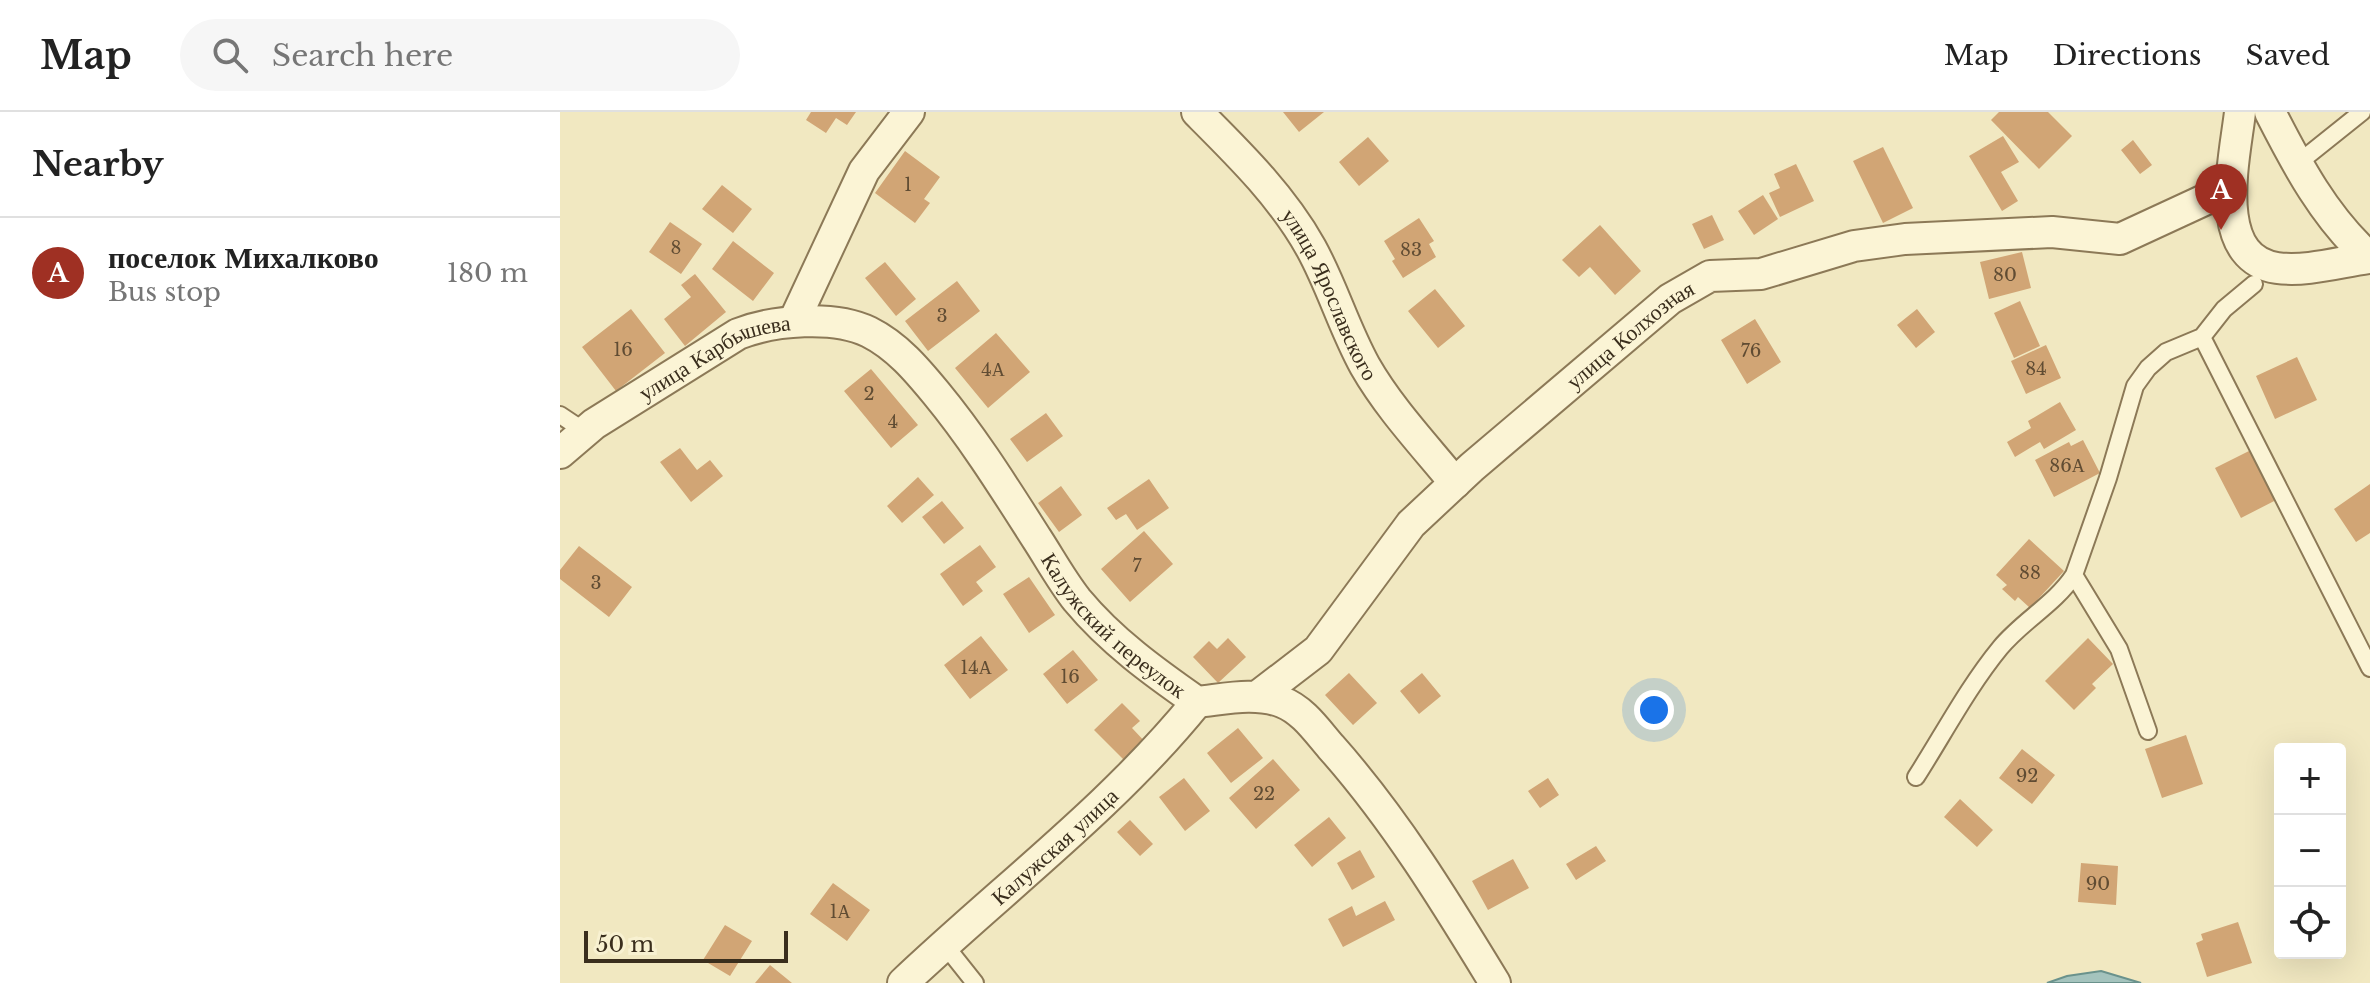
<!DOCTYPE html>
<meta charset="utf-8">
<style>
:root{--surface:#fff;--page:#f6f6f6;--text:#222;--muted:#767676;--line:#e0e0e0;--accent:#9f3023}
body{margin:0;font-family:"Libre Baskerville",serif;background:var(--page);color:var(--text)}
.controls{position:absolute;right:24px;bottom:24px;display:grid;overflow:hidden;border-radius:8px;box-shadow:0 8px 32px #0002}
.controls button{width:72px;height:72px;display:grid;place-items:center;padding:0;border:0;border-bottom:2px solid var(--line);background:var(--surface);color:var(--text);font:40px sans-serif}
.scale{position:absolute;left:24px;bottom:20px;width:204px;box-sizing:border-box;padding-left:8px;border:4px solid #3a2e1d;border-top:0;font-size:22px;line-height:28px;white-space:nowrap;color:#3a2e1d;-webkit-text-stroke:6px #f8f1d1;paint-order:stroke}
.you{position:absolute;left:1094px;top:598px;width:28px;height:28px;margin:-20px;border:6px solid #fff;border-radius:50%;background:#1a73e8;box-shadow:0 0 0 12px #1a73e833}
.badge{display:grid;place-items:center;width:52px;height:52px;border-radius:50%;background:var(--accent);color:#fff;font-size:26px;font-weight:700}
.pin{position:absolute;translate:-50% -66px;filter:drop-shadow(0 2px 4px #0008)}
.pin::after{content:'';position:absolute;top:42px;width:28px;height:24px;background:inherit;clip-path:polygon(0 0,100% 0,50% 100%)}
.list{margin:0;padding:0;list-style:none}
h2{display:flex;justify-content:space-between;align-items:center;height:104px;margin:0;padding:0 32px;font-size:34px}
h2 small{font-size:26px;font-weight:400;color:var(--muted)}
.list li{display:grid;grid-template-columns:52px 1fr auto;gap:24px;align-items:center;box-sizing:border-box;height:112px;padding:0 32px;border-top:2px solid var(--line)}
.list b{display:block;font-size:30px;white-space:nowrap}
.list p{margin:0;font-size:26px;white-space:nowrap;color:var(--muted)}
.list em{font-size:26px;font-style:normal;color:var(--muted)}
.icon{flex:none;width:44px;height:44px;fill:none;stroke:currentColor;stroke-width:2;stroke-linecap:round;stroke-linejoin:round}
.map{position:relative;flex:none;width:1810px;height:871px;overflow:hidden}
header{display:flex;align-items:center;gap:48px;box-sizing:border-box;height:112px;padding:0 40px;background:var(--surface);border-bottom:2px solid var(--line)}
header strong{font-size:38px}
nav{display:flex;gap:44px;margin-inline-start:auto;font-size:28px}
.search{width:560px;height:72px;background:var(--page);display:flex;align-items:center;gap:20px;box-sizing:border-box;padding:0 28px;border-radius:44px;color:var(--muted);font-size:30px}
main{display:flex}
aside{flex:1;background:var(--surface)}
.map>svg:first-child{display:block}
.water{fill:#a4c3bd;stroke:#6a928c;stroke-width:2}
.building{fill:#d1a575}
.lines{fill:none;stroke-linecap:round;stroke-linejoin:round}
.service-casing{stroke:#8c7957;stroke-width:20}
.minor-casing{stroke:#8c7957;stroke-width:34}
.service{stroke:#fbf4d5;stroke-width:16}
.minor{stroke:#fbf4d5;stroke-width:30}
.labels{text-anchor:middle;dominant-baseline:central;stroke-width:6;stroke-linejoin:round;paint-order:stroke}
.number-label{font-size:18px;fill:#604c33}
.street-label{font-size:22px;fill:#3a2e1d;stroke:#f8f1d1}
</style>
<header>
<strong>Map</strong>
<div class="search"><svg class="icon" aria-label="search" viewBox="0 0 24 24"><circle cx="10" cy="10" r="6"/><path d="M15 15l6 6"/></svg>Search here</div>
<nav><a>Map</a><a>Directions</a><a>Saved</a></nav>
</header>
<main>
<aside>
<h2>Nearby<small></small></h2>
<ul class="list">
<li><span class="badge">A</span><div><b>поселок Михалково</b><p>Bus stop</p></div><em>180 m</em></li>
</ul>
</aside>
<div class="map">
<svg width="1810" height="871" viewBox="0 0 1810 871">
<rect width="100%" height="100%" fill="#f1e8c1"/>
<path class="water" d="M1541 859 1581 871H1487L1507 864Z"/>
<path class="building" d="M251 0H296L287 13 276 6 266 21 246 8Z
M723 0H764L739 20Z
M1439 0H1488L1512 24 1479 57 1431 8Z
M1443 24 1459 50 1441 60 1458 89 1442 99 1409 44Z
M808 25 829 49 799 74 779 50Z
M1573 28 1592 53 1580 62 1561 38Z
M1323 35 1353 96 1323 111 1293 49Z
M345 39 380 65 364 87 370 91 355 111 315 81Z
M1236 52 1254 89 1220 105 1209 81 1220 76 1214 62Z
M162 73 192 97 173 121 142 97Z
M1203 83 1218 107 1194 123 1178 99Z
M1152 103 1164 128 1144 137 1132 112Z
M859 106 874 129 869 132 876 145 843 166 832 149 835 147 824 129Z
M110 110 142 132 121 162 89 140Z
M1040 113 1081 159 1055 183 1030 155 1019 165 1002 148Z
M173 129 214 161 193 189 152 157Z
M1462 140 1471 176 1429 187 1420 150Z
M325 150 356 187 336 204 305 166Z
M135 162 166 200 125 234 104 207 131 185 121 173Z
M397 169 420 199 368 239 345 209Z
M875 177 905 214 878 236 848 199Z
M1460 189 1480 234 1454 246 1434 201Z
M71 197 105 241 56 279 22 235Z
M1357 197 1375 220 1356 236 1337 213Z
M1195 207 1221 250 1187 272 1161 228Z
M436 221 470 260 428 296 395 256Z
M1486 233 1501 266 1466 282 1451 249Z
M1737 245 1757 288 1715 307 1696 264Z
M311 257 358 313 331 336 284 279Z
M1500 290 1516 318 1484 337 1480 330 1455 345 1447 330 1471 316 1468 309Z
M486 301 503 324 467 350 450 327Z
M1523 328 1540 361 1494 385 1475 348 1509 330 1511 334Z
M1697 335 1722 385 1681 406 1655 356Z
M120 336 137 358 150 348 163 364 131 390 100 350Z
M358 365 374 383 342 411 327 394Z
M589 367 609 396 577 418 566 402 556 408 547 396Z
M1810 372V421L1796 430 1774 397Z
M501 374 522 403 499 420 478 391Z
M382 389 404 416 384 432 362 405Z
M584 419 613 452 570 490 541 457Z
M1469 427 1504 459 1470 496 1458 485 1455 489 1442 477 1447 473 1436 463Z
M420 433 436 455 416 470 423 479 403 494 380 462Z
M19 434 72 475 49 505 0 467V458Z
M469 465 495 503 469 521 443 482Z
M421 524 448 558 410 587 384 553Z
M668 526 686 545 658 571 633 545 649 529 657 537Z
M1528 526 1553 552 1532 572 1536 576 1514 598 1485 569Z
M513 538 538 568 507 592 483 562Z
M789 561 817 591 793 613 765 583Z
M862 561 881 584 859 602 840 579Z
M562 591 580 609 572 616 588 633 568 652 534 618Z
M678 616 703 646 671 671 647 641Z
M1626 623 1643 672 1602 686 1585 637Z
M1462 637 1495 663 1472 692 1439 666Z
M713 647 740 678 696 717 669 686Z
M624 666 650 699 625 719 599 685Z
M988 666 999 683 980 696 968 679Z
M1400 687 1433 718 1417 735 1384 705Z
M769 705 786 726 752 755 734 733Z
M570 708 593 732 580 744 557 720Z
M1036 734 1046 749 1016 768 1006 752Z
M800 738 815 765 792 778 777 751Z
M953 747 969 776 928 798 912 769Z
M1521 751 1558 754 1556 793 1518 790Z
M273 771 310 798 287 829 250 802Z
M825 789 835 808 783 835 768 807 792 794 796 804Z
M1678 810 1692 851 1647 865 1636 831 1643 828 1641 822Z
M165 813 192 829 170 864 143 848Z
M210 853 232 871H195Z"/>
<g class="lines">
<defs>
<path id="service" d="M1737 52 1802 0
M1642 225 1810 556
M0 303 24 319
M1514 463 1559 537 1588 619
M1356 665C1383 623 1408 575 1440 536 1462 509 1495 492 1514 463L1548 366 1575 274 1588 256 1606 240 1642 225 1664 197 1694 172
M384 832 415 871"/>
<g id="minor">
<path id="s1" d="M637 0C679 42 722 84 751 136 772 174 784 216 805 254 829 296 864 333 895 371"/>
<path d="M1680 0C1675 45 1650 146 1717 156 1746 160 1780 150 1809 146"/>
<path d="M1710 0C1737 53 1765 106 1810 146"/>
<path d="M234 209 304 59 349 0"/>
<path id="s2" d="M0 341 34 312 178 222C214 208 274 203 309 220 337 234 357 258 376 281 414 327 445 377 477 427 490 447 502 469 517 488 551 529 594 560 637 590 666 587 694 580 722 590 743 598 757 619 771 635 835 707 885 789 935 871"/>
<path id="s3" d="M698 584 758 538 851 412 912 355 1110 187 1150 164 1201 162 1294 134 1345 127 1492 120 1560 127 1653 84 1671 82"/>
<path id="s4" d="M343 871C441 778 552 695 637 590"/>
</g>
</defs>
<use href="#service" class="service-casing"/>
<use href="#minor" class="minor-casing"/>
<use href="#service" class="service"/>
<use href="#minor" class="minor"/>
</g>
<g class="labels">
<g class="number-label">
<text x="348" y="73">1</text>
<text x="116" y="136">8</text>
<text x="851" y="138">83</text>
<text x="1445" y="163">80</text>
<text x="382" y="204">3</text>
<text x="63" y="238">16</text>
<text x="1191" y="239">76</text>
<text x="1476" y="257">84</text>
<text x="433" y="258">4А</text>
<text x="309" y="282">2</text>
<text x="333" y="310">4</text>
<text x="1507" y="354">86А</text>
<text x="577" y="454">7</text>
<text x="1470" y="461">88</text>
<text x="36" y="471">3</text>
<text x="416" y="556">14А</text>
<text x="510" y="565">16</text>
<text x="1467" y="664">92</text>
<text x="704" y="682">22</text>
<text x="1538" y="772">90</text>
<text x="280" y="800">1А</text>
</g>
<g class="street-label">
<text stroke="none"><textPath href="#s1" startOffset="228">улица Ярославского</textPath></text>
<text stroke="none"><textPath href="#s3" startOffset="522">улица Колхозная</textPath></text>
<text stroke="none"><textPath href="#s2" startOffset="184">улица Карбышева</textPath></text>
<text stroke="none"><textPath href="#s2" startOffset="734">Калужский переулок</textPath></text>
<text stroke="none"><textPath href="#s4" startOffset="204">Калужская улица</textPath></text>
</g>
</g>
</svg>
<div class="controls">
<button>+</button>
<button>−</button>
<button><svg class="icon" aria-label="locate" viewBox="0 0 24 24"><circle cx="12" cy="12" r="6"/><path d="M12 2v4M12 18v4M2 12h4M18 12h4"/></svg></button>
</div>
<div class="scale">50 m</div>
<div class="you"></div>
<div class="pin badge" style="left:1661px;top:118px">A</div>
</div>
</main>
